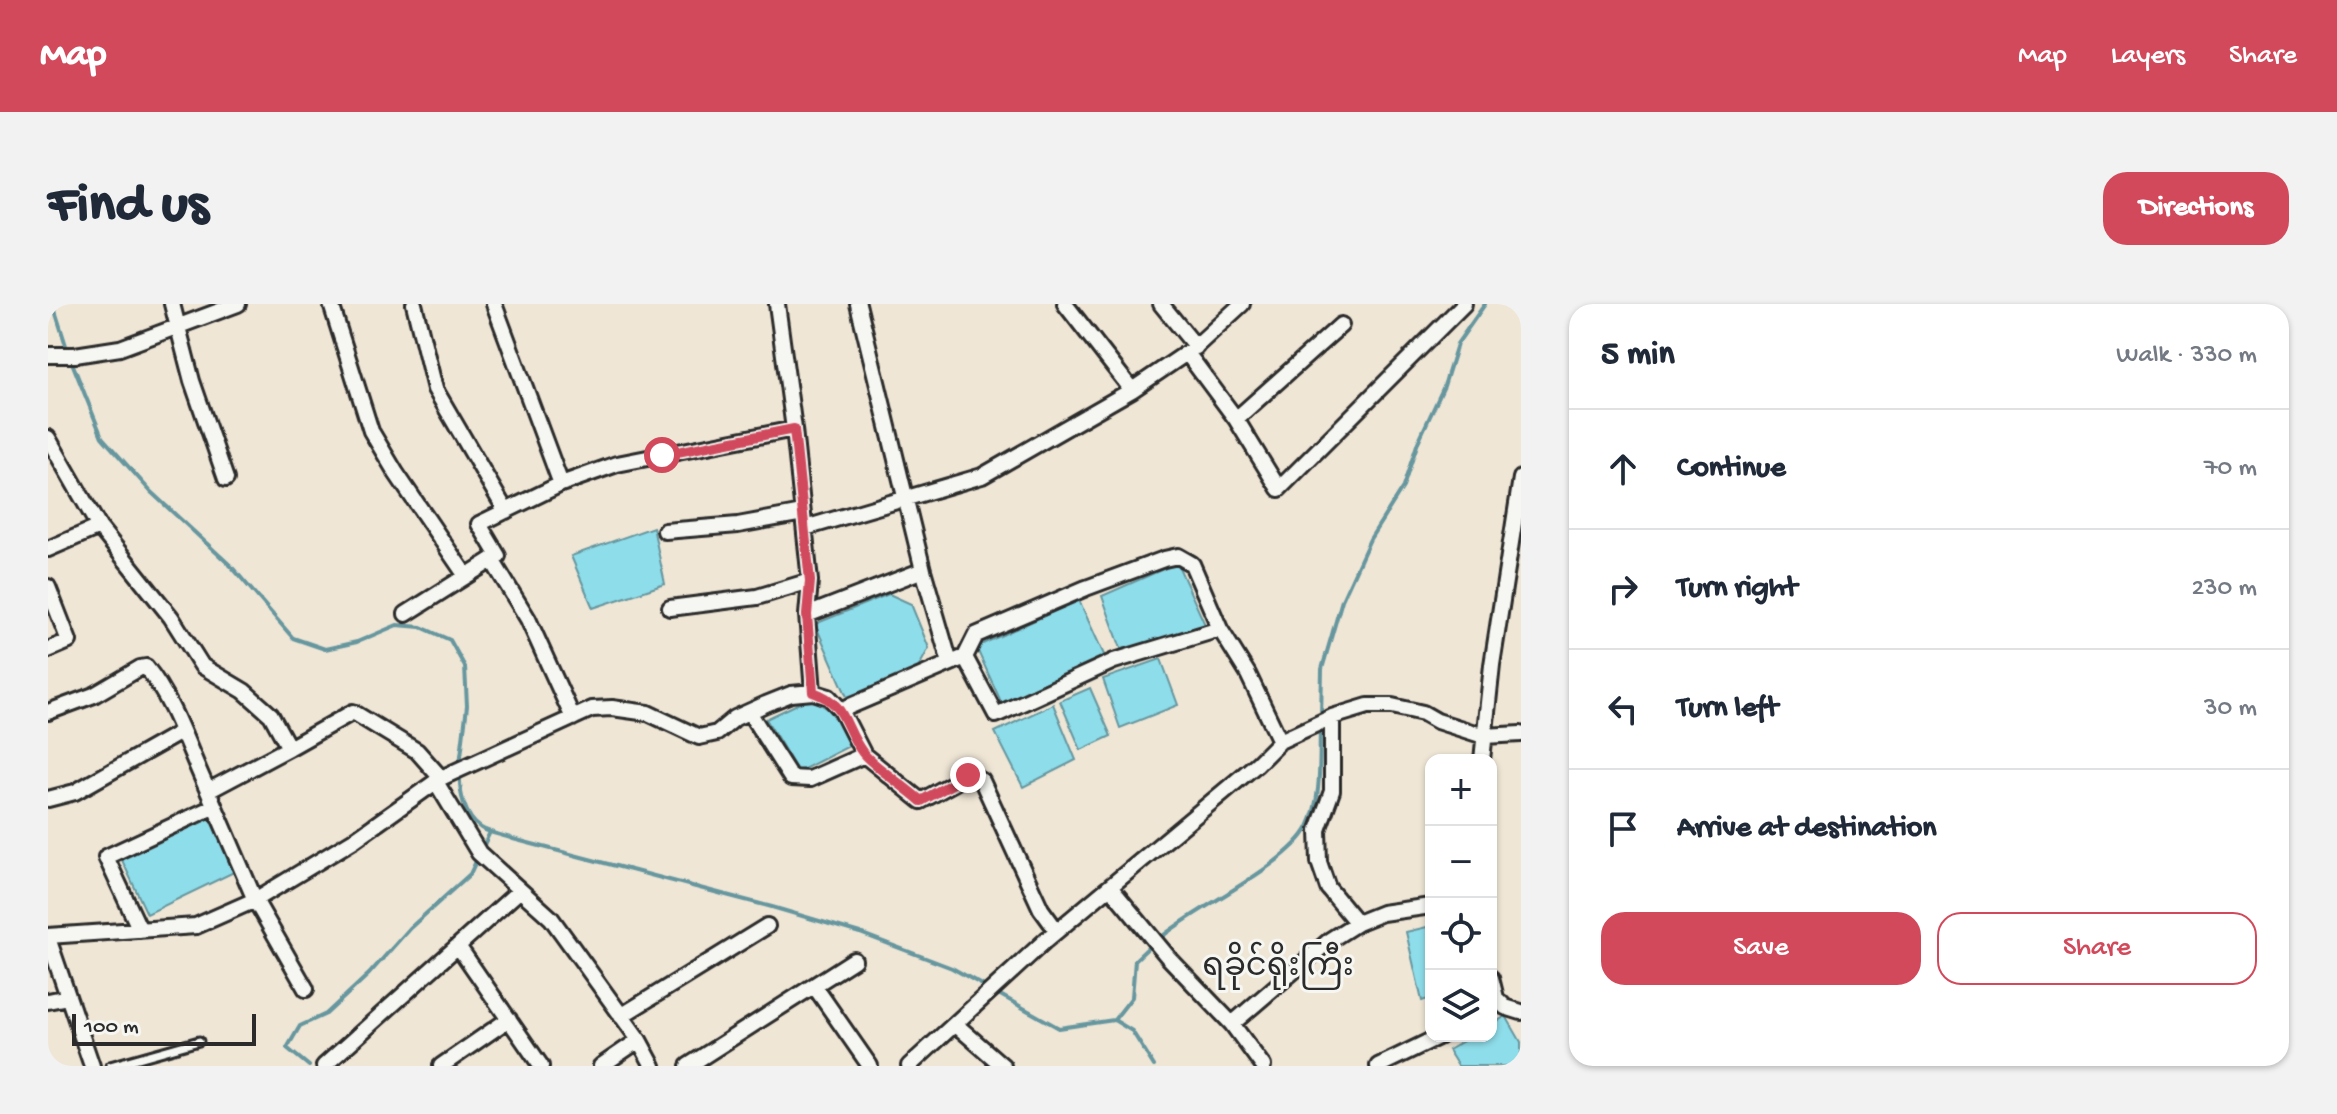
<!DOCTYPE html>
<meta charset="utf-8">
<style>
:root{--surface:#fff;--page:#f2f2f3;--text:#1f2937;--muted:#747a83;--line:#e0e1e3;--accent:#d1495b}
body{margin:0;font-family:"Gochi Hand","Noto Sans Myanmar",sans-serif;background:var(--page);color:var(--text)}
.controls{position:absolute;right:24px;bottom:24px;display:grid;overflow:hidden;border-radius:16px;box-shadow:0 2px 6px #0004}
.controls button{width:72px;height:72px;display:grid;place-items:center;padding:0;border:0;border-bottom:2px solid var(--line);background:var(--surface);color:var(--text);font:40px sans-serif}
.scale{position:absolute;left:24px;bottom:20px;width:184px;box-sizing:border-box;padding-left:8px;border:4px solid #2b2b2b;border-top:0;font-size:22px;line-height:28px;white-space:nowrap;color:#2b2b2b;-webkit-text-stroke:6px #f6f6f2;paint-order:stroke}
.stop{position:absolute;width:24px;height:24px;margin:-18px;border:6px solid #d1495b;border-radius:50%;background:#fff}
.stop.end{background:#d1495b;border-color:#fff;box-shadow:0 2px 8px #0008}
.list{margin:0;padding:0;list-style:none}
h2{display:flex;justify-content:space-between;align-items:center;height:104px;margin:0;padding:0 32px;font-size:34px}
h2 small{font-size:26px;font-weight:400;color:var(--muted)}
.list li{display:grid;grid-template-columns:52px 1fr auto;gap:24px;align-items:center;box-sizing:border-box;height:120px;padding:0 32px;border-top:2px solid var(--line)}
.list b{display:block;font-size:30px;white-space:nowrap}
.list em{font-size:26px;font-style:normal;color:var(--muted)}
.actions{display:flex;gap:16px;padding:24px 32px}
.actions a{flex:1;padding:18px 0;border:2px solid var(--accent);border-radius:24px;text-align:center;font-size:28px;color:var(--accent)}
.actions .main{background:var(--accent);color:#fff}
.icon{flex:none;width:44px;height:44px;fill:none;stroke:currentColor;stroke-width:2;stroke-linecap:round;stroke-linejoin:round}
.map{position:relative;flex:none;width:1473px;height:762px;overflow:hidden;border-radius:24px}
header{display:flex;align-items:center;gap:48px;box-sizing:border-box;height:112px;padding:0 40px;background:var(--accent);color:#fff}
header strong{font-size:38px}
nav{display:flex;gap:44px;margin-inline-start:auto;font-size:28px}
.intro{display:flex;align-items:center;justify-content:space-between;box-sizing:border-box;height:192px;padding:0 48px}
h1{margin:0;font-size:56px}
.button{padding:20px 36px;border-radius:24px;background:var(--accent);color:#fff;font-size:28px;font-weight:700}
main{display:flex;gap:48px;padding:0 48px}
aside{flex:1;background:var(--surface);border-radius:24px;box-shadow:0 2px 6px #0004}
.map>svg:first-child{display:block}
.water{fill:#8eddea;stroke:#66969e;stroke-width:2}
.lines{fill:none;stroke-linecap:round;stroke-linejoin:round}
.stream{stroke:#66969e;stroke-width:4}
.service-casing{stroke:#2b2b2b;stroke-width:13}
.minor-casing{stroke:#2b2b2b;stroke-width:20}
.service{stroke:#f6f6f2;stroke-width:7}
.minor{stroke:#f6f6f2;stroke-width:14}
.route{stroke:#d1495b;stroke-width:10}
.labels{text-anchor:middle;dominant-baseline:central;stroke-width:6;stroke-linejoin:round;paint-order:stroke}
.quarter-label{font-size:32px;fill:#2b2b2b;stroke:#f6f6f2}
</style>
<header>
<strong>Map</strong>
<nav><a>Map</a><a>Layers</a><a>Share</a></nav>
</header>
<div class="intro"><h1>Find us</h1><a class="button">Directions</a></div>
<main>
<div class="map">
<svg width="1473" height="762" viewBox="0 0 1473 762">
<rect width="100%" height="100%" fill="#efe6d6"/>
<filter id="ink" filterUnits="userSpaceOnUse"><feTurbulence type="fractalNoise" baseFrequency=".0125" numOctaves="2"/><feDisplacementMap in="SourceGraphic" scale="16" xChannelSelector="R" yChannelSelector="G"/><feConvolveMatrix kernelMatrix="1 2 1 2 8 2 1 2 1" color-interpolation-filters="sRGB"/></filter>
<g filter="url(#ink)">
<path class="water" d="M605 223 617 280 545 304 523 252Z
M1129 259 1159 325 1075 350 1054 292Z
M841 290 863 300 881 344 868 368 799 393 767 320Z
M1031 296 1057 353 954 400 928 343Z
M1113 355 1130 401 1072 424 1055 375Z
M1042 384 1063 432 1033 446 1012 397Z
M762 394 785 408 801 442 750 468 718 415Z
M1005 400 1028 456 975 483 947 428Z
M161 512 188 567 99 610 73 554Z
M1383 622V694L1374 697 1358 628Z
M1458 712 1473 738V762H1410L1400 746 1424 732H1443V721Z"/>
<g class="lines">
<path class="stream" d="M5 0 20 48
M23 56 54 133 103 188 183 262 245 334 277 345 309 338 349 321 373 323 402 336 417 363 419 402 412 460
M1273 416 1274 365 1294 296 1322 235 1355 183 1370 138 1396 82 1409 40 1437 0
M412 469C411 487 416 513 433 524 441 529 455 531 465 535L724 603 812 629 904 664 1011 724 1066 716 1084 727 1106 762
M434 545 442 528
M1111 635C1147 604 1241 561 1260 523 1274 494 1271 456 1272 424
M1066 716 1084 693 1087 656 1104 640
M261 762 239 744 252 722 278 710 321 670 362 624 422 570 430 553"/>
<defs>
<path id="service" d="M62 762 151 737"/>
<path id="minor" d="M124 0 144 77 178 175
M283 0 323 127 348 169 418 272
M366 0 387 85 458 207
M446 0 513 180
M729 0 746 125 762 277 759 311 765 388
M810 0 875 266 902 359
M1017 0 1084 86
M1113 0 1148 43
M1139 49 1188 115 1231 185 1416 0
M0 51H27L72 44 190 0
M1188 115 1293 21
M0 134 51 223 123 313 154 362 196 387 223 411 241 444 305 408 369 447 393 474
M757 224 934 172 1084 86 1146 44 1194 0
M617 227 690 221 755 209
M0 245 51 223
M444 256 480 315 525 414
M0 283 21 337 0 346
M622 304 709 293 762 277
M358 310 450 252 431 220 513 180 569 160 746 125
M759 311 875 266
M917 353 948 411 1066 357 1172 325
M793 406 917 353 928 331 1038 284 1116 255 1130 252 1144 260 1172 325 1200 370 1232 437
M0 408 46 391 92 364 98 363C127 399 140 445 160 487
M701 408 743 474 762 475 816 451
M1284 413V487L1270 526 1271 558 1280 584 1309 619
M241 444 160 487 207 596 258 685
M1434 456 1444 361 1473 174
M388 478 431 549 503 614 591 736 605 762
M0 495 27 488 133 428
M1062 583 1120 653 1184 720 1215 762
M92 626 58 553 165 503
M0 632 148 622 207 596 306 536 393 474 544 405 564 404 600 409 651 433 669 429 687 414 718 400 743 390 765 388 781 393 793 406 816 451 873 497 920 471 934 477 993 605 1009 627
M0 634 44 762
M410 642 493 762
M1443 674 1448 694
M767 683 822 762
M0 697 20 693
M1443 698 1448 694 1457 703 1473 708
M573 712 719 622
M907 720 955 762
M1184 720 1282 636 1309 619 1334 609 1383 602
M276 762 471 587
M393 762 461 715
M553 762 591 736
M640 762 806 656
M861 762 998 636 1209 460 1232 437 1284 413 1320 402H1344L1375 409 1389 417 1436 432 1473 430
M1330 762 1392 732"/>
</defs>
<use href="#service" class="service-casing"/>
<use href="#minor" class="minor-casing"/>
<use href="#service" class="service"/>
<use href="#minor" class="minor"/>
</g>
</g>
<g class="lines" filter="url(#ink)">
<path class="route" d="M614 151 746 125 762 277 759 311 765 388C800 400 795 423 815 449 825 462 858 483 873 497L920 471"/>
</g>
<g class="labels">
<g class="quarter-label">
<text x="1230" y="665">ရခိုင်ရိုးကြီး</text>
</g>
</g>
</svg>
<div class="controls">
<button>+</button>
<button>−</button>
<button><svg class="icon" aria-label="locate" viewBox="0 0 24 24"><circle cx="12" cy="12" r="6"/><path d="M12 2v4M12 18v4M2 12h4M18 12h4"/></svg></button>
<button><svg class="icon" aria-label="layers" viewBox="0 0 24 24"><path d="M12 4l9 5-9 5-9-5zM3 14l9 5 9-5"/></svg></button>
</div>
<div class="scale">100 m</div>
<div class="stop" style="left:614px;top:151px"></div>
<div class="stop end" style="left:920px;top:471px"></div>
</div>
<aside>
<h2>5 min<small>Walk · 330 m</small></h2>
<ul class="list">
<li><svg class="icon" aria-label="ahead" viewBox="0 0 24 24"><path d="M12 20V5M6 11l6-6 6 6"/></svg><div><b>Continue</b></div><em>70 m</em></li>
<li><svg class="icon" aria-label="right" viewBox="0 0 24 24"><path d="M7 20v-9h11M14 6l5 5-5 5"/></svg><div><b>Turn right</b></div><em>230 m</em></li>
<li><svg class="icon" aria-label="left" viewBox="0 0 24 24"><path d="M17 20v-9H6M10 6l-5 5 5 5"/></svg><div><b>Turn left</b></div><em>30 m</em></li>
<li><svg class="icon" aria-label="arrive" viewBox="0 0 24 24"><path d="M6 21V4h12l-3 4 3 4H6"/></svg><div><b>Arrive at destination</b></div></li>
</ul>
<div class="actions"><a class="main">Save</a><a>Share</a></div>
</aside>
</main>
